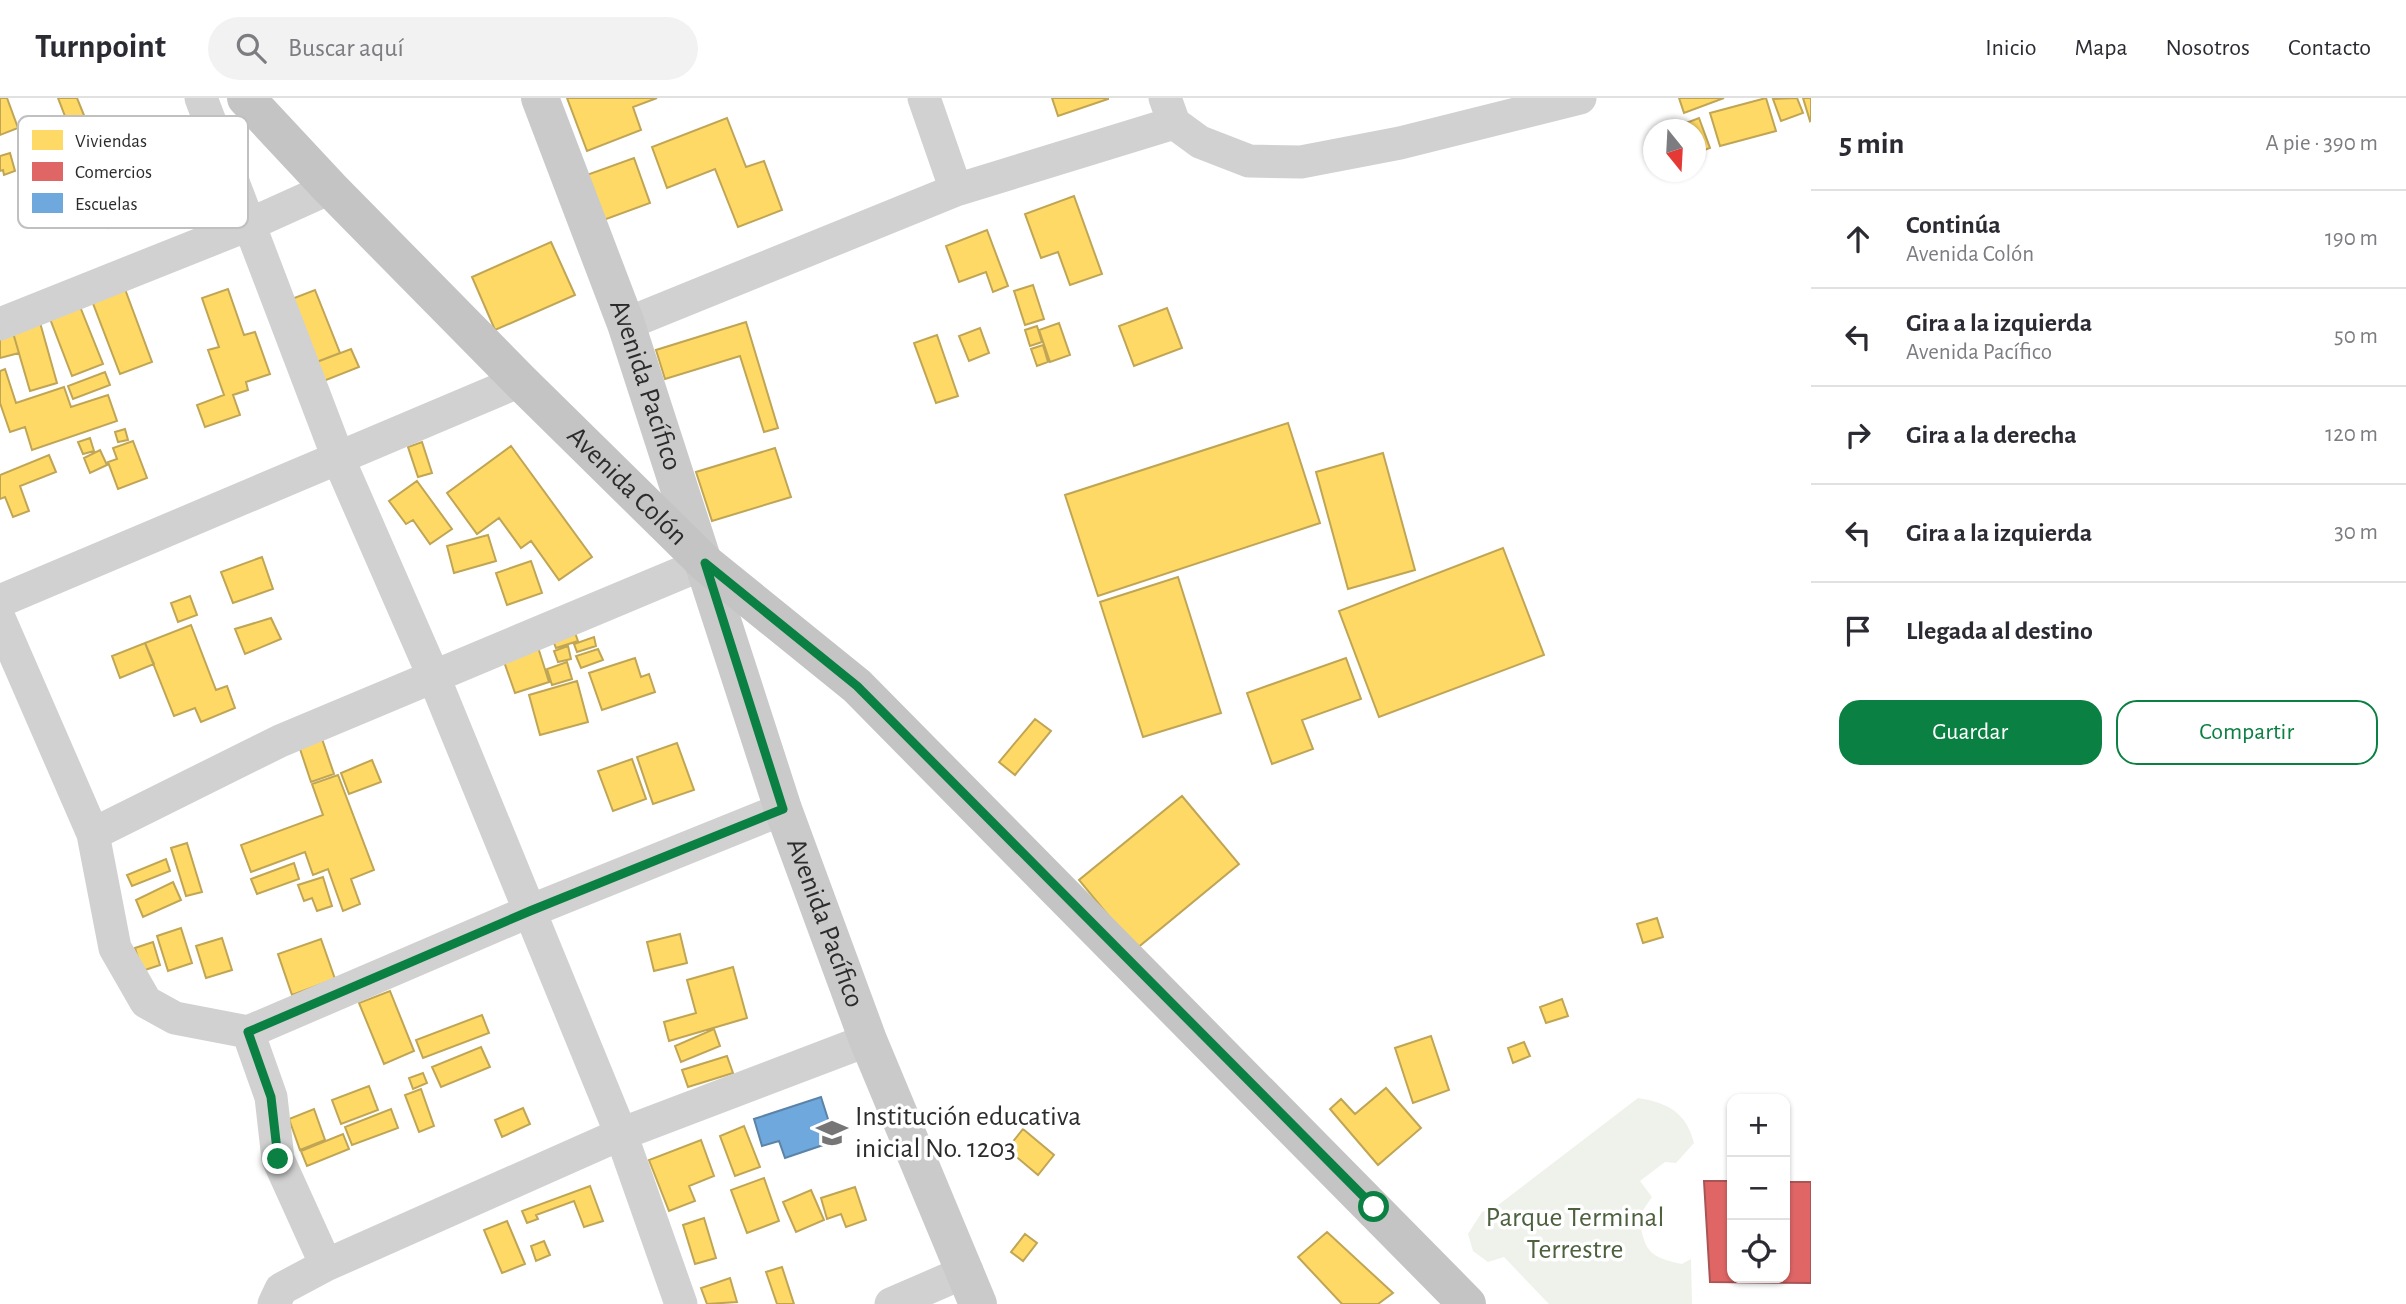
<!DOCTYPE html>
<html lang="es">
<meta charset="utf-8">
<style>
:root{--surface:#fff;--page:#f2f2f3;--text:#2b2b33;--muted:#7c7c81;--line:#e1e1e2;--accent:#0b8043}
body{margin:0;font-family:"Alegreya Sans",sans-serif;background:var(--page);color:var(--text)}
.controls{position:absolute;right:21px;bottom:21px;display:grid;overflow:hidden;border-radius:14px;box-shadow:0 2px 5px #0004}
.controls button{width:63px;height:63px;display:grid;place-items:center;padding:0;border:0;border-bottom:2px solid var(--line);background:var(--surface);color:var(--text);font:35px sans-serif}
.compass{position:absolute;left:1643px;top:21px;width:63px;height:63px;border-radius:50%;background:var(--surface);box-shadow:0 2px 5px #0004;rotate:162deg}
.stop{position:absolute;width:21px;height:21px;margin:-16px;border:5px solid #0b8043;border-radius:50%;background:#fff}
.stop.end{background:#0b8043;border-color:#fff;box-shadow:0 2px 7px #0008}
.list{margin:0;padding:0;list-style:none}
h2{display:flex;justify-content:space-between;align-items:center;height:91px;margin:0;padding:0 28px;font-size:30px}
h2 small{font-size:23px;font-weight:400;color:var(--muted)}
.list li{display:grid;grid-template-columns:46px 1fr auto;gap:21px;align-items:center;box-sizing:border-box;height:98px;padding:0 28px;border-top:2px solid var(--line)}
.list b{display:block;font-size:26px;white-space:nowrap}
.list p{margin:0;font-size:23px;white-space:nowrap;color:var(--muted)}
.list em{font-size:23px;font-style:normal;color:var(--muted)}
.actions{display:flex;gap:14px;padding:21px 28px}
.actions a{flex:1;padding:16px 0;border:2px solid var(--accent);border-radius:21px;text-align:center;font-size:24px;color:var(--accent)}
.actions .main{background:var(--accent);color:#fff}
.icon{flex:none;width:38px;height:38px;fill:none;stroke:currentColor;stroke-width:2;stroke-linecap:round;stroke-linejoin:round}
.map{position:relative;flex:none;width:1811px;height:1206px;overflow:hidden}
header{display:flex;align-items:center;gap:42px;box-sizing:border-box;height:98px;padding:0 35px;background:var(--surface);border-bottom:2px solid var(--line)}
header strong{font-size:33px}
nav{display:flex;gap:38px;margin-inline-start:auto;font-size:24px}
.search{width:490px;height:63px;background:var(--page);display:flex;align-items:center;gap:18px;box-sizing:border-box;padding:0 24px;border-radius:38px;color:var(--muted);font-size:26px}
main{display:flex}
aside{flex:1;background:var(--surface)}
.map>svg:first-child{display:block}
.green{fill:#eef2eb}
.homes{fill:#ffd966;stroke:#c0a555;stroke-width:2}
.shops{fill:#e06666;stroke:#a55;stroke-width:2}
.schools{fill:#6fa8dc;stroke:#5b83a7;stroke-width:2}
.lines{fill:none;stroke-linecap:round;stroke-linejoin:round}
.street{stroke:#d1d1d1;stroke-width:33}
.secondary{stroke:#cacaca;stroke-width:38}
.primary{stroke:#c4c4c4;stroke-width:38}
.route{stroke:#0b8043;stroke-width:9}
.labels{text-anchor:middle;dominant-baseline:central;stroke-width:7;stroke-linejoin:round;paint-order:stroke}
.street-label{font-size:28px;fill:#2c2c2c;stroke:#fff}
.poi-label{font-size:28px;fill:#2c2c2c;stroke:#fff;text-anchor:start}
.park-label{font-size:28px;fill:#4d613f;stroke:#fff}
.key{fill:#fff;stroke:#c0c0c0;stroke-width:2}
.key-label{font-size:19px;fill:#2c2c2c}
</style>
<header>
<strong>Turnpoint</strong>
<div class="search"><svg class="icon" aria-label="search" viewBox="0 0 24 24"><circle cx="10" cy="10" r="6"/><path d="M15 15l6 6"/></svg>Buscar aquí</div>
<nav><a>Inicio</a><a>Mapa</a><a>Nosotros</a><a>Contacto</a></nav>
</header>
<main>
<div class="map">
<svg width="1811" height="1206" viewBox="0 0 1811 1206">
<rect width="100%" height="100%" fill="#fff"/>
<path class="green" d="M1638 1000C1668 1005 1686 1014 1694 1045L1676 1065 1665 1064 1640 1083 1652 1099 1639 1118C1644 1151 1647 1159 1682 1166L1691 1161 1692 1206H1549L1504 1159 1488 1164 1473 1153 1468 1136 1482 1114 1497 1108Z"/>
<path class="homes" d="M0 0H7L18 30 0 37Z
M58 0H77L90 32 73 39Z
M567 0H657L633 9 641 32 587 53Z
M1052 0H1108V1L1058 18Z
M1679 0H1724L1684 15Z
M1766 0 1776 33 1720 48 1710 15Z
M1797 0 1803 15 1781 23 1773 1Z
M1803 0H1811V22L1810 23Z
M727 20 746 69 764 63 782 112 738 129 715 71 667 90 652 49Z
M1699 20 1710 50 1696 55V32H1668Z
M95 30 112 74 141 63 159 110 108 130 73 39Z
M10 55 15 73 4 77 3 72 0 73V58Z
M634 60 650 105 598 124 581 79Z
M1074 98 1102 176 1070 187 1058 154 1041 160 1025 116Z
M987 132 1008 188 993 194 986 174 959 184 946 148Z
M551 144 575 197 495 232 472 179Z
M122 183 152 264 120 276 89 195Z
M1033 187 1044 221 1025 227 1014 193Z
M228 191 244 237 255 234 270 276 246 284 248 292 233 297 240 317 205 329 197 307 224 297 208 252 219 249 202 200Z
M315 192 340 255 314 265 289 202Z
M77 201 103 266 72 278 47 213Z
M1167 210 1182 250 1134 268 1119 228Z
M39 221 57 285 30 293 11 228Z
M746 224 778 330 764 334 740 258 665 281 656 252Z
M1059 225 1070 257 1050 264 1039 232Z
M11 228 19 255 0 260V231Z
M1037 228 1042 244 1030 248 1025 232Z
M980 230 989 255 969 263 959 238Z
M937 237 958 298 936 305 914 245Z
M1043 247 1048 264 1037 268 1031 251Z
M351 251 359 269 321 284 314 265Z
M5 271 16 305 64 289 71 309 108 297 117 323 32 352 25 329 10 334 0 305V273Z
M105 274 110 287 73 301 68 288Z
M1288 325 1320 425 1098 498 1065 397Z
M125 331 128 342 118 344 115 334Z
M90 340 94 353 83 356 78 344Z
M133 343 147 380 118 391 108 364 117 361 113 350Z
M422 344 432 375 418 379 408 349Z
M511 348 592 459 559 482 531 443 521 450 499 420 477 436 447 395Z
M775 350 791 399 712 423 696 374Z
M100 352 107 367 90 375 84 360Z
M1383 355 1415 472 1348 491 1316 374Z
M49 357 56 374 20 388 29 413 13 419 5 399 0 401V377Z
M417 383 452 431 430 446 413 422 406 426 389 403Z
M488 437 496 463 454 475 447 448Z
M1503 450 1544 557 1379 619 1339 513Z
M262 459 273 491 233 505 221 474Z
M531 463 542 495 507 507 496 475Z
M1178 479 1221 615 1143 639 1100 504Z
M190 498 197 517 178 524 171 505Z
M271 520 281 541 245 556 235 531Z
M191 527 216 592 227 588 235 610 201 624 195 610 174 618 145 545Z
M574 532 578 543 556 550 552 540Z
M594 539 596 548 577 554 574 546Z
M145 545 154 566 120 580 112 558Z
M537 546 549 584 515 595 502 558Z
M568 548 571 561 558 564 554 553Z
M598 551 603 562 581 570 576 558Z
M635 560 641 579 649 576 655 594 602 612 589 575Z
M1346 560 1361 601 1302 622 1313 651 1272 666 1247 595Z
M567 564 572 581 552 587 547 571Z
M577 583 588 624 540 637 529 597Z
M1035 621 1051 633 1015 677 999 664Z
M319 632 334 676 311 684 296 639Z
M677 645 694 692 653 706 637 659Z
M632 661 646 701 613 713 598 673Z
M372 662 381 684 349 696 341 675Z
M338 677 374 772 351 781 360 806 343 813 328 771 313 777 305 754 251 774 241 747 323 717 312 686Z
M1182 698 1239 766 1136 851 1079 782Z
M187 745 202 794 186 798 171 750Z
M166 761 170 773 132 788 127 777Z
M294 765 299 781 257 796 251 781Z
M323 779 332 808 317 813 312 800 304 803 298 787Z
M173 784 181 802 143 819 136 802Z
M1657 820 1663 839 1643 845 1637 826Z
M181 830 192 865 168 873 157 838Z
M680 836 687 865 654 873 647 844Z
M222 840 232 872 206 880 196 848Z
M321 841 335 881 292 897 278 856Z
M153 844 160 867 142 873 135 850Z
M733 869 747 920 669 943 664 924 696 915 687 882Z
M390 893 414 953 384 966 359 905Z
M1562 901 1568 918 1546 925 1540 909Z
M482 917 489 935 423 960 416 942Z
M714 931 720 948 681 964 675 948Z
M1431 938 1449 992 1413 1005 1395 950Z
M1524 944 1530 958 1513 965 1508 950Z
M481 949 490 969 441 989 432 969Z
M727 958 733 975 688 989 682 972Z
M423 975 427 985 413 991 409 980Z
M369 988 378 1012 341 1026 332 1002Z
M1386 990 1421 1030 1378 1067 1330 1011 1341 1001 1355 1016Z
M421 991 434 1028 419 1034 405 997Z
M523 1010 530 1026 502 1039 495 1022Z
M314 1011 325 1042 300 1052 289 1021Z
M391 1011 398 1030 352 1047 345 1029Z
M744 1028 760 1069 735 1078 720 1038Z
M1023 1031 1054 1057 1038 1077 1007 1051Z
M343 1036 349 1051 307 1068 301 1053Z
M701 1042 714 1078 689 1088 695 1103 669 1113 649 1062Z
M764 1080 779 1123 747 1135 731 1092Z
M590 1088 603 1123 584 1129 574 1103 536 1117 538 1121 527 1125 522 1113Z
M855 1089 866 1122 846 1129 841 1116 827 1121 821 1100Z
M811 1092 824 1122 796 1134 783 1104Z
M704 1120 716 1160 695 1166 683 1127Z
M507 1123 525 1166 502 1175 484 1132Z
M1327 1134 1393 1195 1378 1206H1342L1298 1159Z
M1025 1136 1037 1145 1023 1163 1011 1154Z
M544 1143 550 1157 536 1163 531 1148Z
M782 1169 794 1206H777L766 1174Z
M730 1180 737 1204 707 1206 701 1190Z"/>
<path class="shops" d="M1704 1083H1732V1180H1785V1084H1811V1185L1710 1184Z"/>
<path class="schools" d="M821 999 835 1043 785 1060 779 1043 762 1048 754 1021Z"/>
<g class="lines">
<path class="street" d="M201 0 339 362 433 577 621 1036 681 1206
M924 0 956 92
M1165 0 1174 25 1200 44 1249 63 1301 64 1400 45 1580 0
M0 226 248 127 330 90
M626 226 956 92 1174 25
M0 503 520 283
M0 522 93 736 115 850 146 904 175 920 248 934 530 813 783 711
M93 736 280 643 705 465
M248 934 271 999 278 1061 326 1167
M274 1206 281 1191 326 1167 621 1036 868 942
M891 1206 967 1173"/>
<path class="secondary" id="s1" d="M540 0 626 226 783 711 868 942 978 1206"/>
<path class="primary" id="s2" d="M246 0 330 90 520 283 705 465 857 588 1467 1206"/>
</g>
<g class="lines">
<path class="route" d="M278 1061 271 999 248 934 530 813 783 711 705 465 857 588 1374 1109"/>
</g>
<defs>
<symbol id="school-bare" viewBox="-9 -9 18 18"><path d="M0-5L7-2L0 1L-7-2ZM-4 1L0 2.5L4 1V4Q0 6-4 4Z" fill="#767676" stroke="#fff" stroke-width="2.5" paint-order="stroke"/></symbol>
</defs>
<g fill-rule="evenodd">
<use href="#school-bare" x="810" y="1013" width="44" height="44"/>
</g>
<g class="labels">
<g class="street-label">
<text stroke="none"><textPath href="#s1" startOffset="306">Avenida Pacífico</textPath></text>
<text stroke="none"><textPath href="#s2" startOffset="544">Avenida Colón</textPath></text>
<text stroke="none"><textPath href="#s1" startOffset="873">Avenida Pacífico</textPath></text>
</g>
<g class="poi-label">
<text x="855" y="1019">Institución educativa<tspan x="855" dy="32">inicial No. 1203</tspan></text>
</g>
<g class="park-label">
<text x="1575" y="1120">Parque Terminal<tspan x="1575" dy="32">Terrestre</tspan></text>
</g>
</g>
<rect x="18" y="18" width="230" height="112" rx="10" class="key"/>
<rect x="32" y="32" width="31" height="20" fill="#ffd966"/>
<rect x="32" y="64" width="31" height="19" fill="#e06666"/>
<rect x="32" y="95" width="31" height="20" fill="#6fa8dc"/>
<g class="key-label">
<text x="75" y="49">Viviendas</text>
<text x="75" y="80">Comercios</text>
<text x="75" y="112">Escuelas</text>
</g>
</svg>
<div class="controls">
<button>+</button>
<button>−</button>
<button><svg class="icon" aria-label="locate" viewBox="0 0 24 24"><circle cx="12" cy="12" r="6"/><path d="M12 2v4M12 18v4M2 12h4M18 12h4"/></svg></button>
</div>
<svg class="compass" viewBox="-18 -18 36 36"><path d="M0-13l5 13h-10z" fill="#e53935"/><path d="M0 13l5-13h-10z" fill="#7c7c81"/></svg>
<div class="stop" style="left:1374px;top:1109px"></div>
<div class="stop end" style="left:278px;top:1061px"></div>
</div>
<aside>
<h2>5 min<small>A pie · 390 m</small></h2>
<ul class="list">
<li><svg class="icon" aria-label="ahead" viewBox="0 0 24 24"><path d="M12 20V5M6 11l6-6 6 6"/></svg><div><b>Continúa</b><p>Avenida Colón</p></div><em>190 m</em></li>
<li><svg class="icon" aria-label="left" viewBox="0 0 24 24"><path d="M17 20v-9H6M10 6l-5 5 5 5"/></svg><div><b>Gira a la izquierda</b><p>Avenida Pacífico</p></div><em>50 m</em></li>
<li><svg class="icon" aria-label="right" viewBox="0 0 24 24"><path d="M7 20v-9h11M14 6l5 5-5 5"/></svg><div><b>Gira a la derecha</b></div><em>120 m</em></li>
<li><svg class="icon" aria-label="left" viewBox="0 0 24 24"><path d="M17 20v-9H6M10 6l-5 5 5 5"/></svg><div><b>Gira a la izquierda</b></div><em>30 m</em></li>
<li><svg class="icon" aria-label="arrive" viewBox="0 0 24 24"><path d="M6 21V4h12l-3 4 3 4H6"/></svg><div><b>Llegada al destino</b></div></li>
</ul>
<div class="actions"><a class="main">Guardar</a><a>Compartir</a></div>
</aside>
</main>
